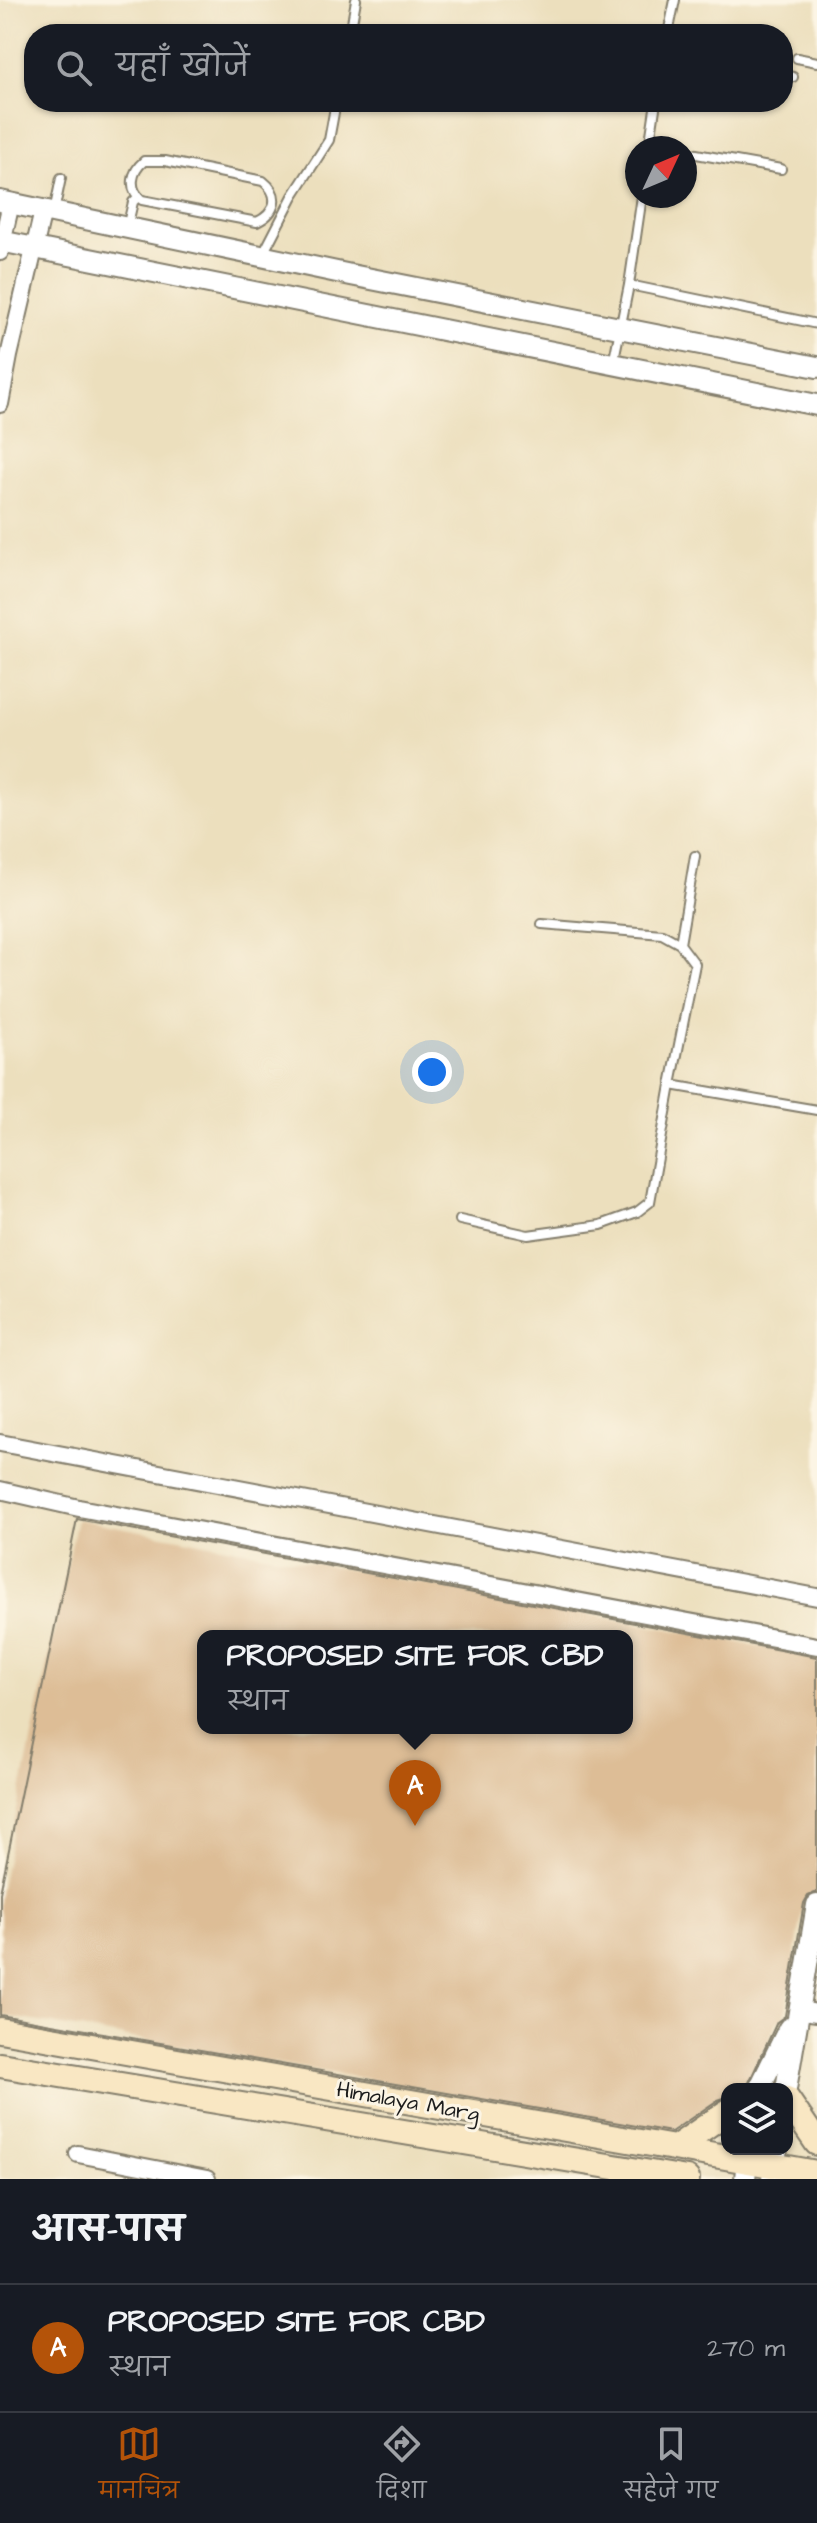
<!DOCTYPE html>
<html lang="hi">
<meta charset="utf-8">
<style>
:root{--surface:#171b24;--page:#242831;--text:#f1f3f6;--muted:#9ea1a6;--line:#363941;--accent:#b45309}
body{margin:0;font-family:"Architects Daughter","Playpen Sans Deva",sans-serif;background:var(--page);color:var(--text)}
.controls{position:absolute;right:24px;bottom:24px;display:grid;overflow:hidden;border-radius:16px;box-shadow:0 2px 6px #0004}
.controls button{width:72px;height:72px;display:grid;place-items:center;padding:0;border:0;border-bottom:2px solid var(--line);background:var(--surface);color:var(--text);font:40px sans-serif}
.compass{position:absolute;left:625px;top:136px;width:72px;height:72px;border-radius:50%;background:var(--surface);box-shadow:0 2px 6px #0004;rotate:46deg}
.you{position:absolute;left:432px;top:1072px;width:28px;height:28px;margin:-20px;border:6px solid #fff;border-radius:50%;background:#1a73e8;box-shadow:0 0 0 12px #1a73e833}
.badge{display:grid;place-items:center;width:52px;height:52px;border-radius:50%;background:var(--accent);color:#fff;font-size:26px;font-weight:700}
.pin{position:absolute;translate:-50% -66px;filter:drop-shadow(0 2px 4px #0008)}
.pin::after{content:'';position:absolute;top:42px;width:28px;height:24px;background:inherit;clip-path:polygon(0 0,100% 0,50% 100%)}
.popup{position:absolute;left:197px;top:1630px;width:436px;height:104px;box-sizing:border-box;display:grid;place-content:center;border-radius:16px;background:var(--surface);filter:drop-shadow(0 2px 6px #0005);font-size:26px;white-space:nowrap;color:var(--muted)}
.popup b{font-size:30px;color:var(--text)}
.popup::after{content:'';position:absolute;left:50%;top:100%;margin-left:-16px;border:16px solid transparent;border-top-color:var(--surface)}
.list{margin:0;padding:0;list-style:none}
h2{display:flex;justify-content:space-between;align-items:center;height:104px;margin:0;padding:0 32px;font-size:34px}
h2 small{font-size:26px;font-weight:400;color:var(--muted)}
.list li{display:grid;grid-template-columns:52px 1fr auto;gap:24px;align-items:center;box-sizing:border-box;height:128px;padding:0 32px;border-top:2px solid var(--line)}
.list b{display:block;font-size:30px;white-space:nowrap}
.list p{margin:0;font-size:26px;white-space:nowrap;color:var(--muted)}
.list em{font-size:26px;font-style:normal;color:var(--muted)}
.icon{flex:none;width:44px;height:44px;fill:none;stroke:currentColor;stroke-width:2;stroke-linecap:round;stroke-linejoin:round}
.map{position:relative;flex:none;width:817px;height:2179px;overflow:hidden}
.search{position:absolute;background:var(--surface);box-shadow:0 2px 6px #0004;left:24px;right:24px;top:24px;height:88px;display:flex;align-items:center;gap:20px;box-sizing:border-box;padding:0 28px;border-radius:32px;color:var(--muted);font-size:30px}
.sheet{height:232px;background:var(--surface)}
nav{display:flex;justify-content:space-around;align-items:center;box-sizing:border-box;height:112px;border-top:2px solid var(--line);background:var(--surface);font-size:22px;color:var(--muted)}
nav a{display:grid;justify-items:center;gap:4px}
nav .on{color:var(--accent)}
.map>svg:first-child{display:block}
.building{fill:#ddbd96;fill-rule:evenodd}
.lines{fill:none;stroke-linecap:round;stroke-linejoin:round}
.service-casing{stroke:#847e6c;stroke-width:12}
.minor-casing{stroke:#847e6c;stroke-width:20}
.tertiary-casing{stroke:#847e6c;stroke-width:24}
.secondary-casing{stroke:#847e6c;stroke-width:28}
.service{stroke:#fff;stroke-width:8}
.minor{stroke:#fff;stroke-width:16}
.tertiary{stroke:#fff;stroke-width:20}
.secondary{stroke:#f9e7c3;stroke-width:24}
.labels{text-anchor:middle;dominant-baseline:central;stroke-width:6;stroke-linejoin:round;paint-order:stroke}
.street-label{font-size:22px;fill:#1c1c1c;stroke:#fcf5e5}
</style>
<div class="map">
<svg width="817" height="2179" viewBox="0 0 817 2179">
<rect width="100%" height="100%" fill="#fcf5e5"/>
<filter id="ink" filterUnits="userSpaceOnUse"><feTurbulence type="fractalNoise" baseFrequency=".0125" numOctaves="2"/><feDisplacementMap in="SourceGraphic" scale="16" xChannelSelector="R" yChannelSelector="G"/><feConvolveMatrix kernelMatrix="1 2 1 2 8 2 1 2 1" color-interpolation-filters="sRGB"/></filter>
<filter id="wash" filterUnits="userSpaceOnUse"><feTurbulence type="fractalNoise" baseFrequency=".006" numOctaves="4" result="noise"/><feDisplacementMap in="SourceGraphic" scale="32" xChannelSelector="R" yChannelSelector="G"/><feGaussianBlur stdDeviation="1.8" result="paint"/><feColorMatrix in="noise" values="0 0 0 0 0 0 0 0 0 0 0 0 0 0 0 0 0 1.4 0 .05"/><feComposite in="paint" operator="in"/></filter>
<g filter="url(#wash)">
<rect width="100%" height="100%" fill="#ecdfbd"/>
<g id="blocks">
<path class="building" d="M77 1519 817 1657V1892L808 1896 804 1903 785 2016 777 2022 746 2089H727V2097L718 2100 671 2132 0 2015V1893ZM203 1636H627V1728H203Z"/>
</g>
</g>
<g filter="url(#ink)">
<use href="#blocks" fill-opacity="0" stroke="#847e6c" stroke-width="2"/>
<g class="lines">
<defs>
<path id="service" d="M350 34 356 0
M668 34 675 0
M797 58 817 62
M783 75 793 77
M649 148 656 102
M685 152 781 169
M144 161H165L263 181C281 195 276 213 257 222L142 200C128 189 131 172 144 161Z
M54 212 61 178
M127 228 133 202 138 197
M262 256 293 196 329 140 336 102
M629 285 817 324
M613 364 629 285 642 196
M680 944 695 856
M671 1085 817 1110
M460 1220 528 1235 601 1225 637 1212 650 1202 671 1085 695 964 680 944 662 934 542 924"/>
<path id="minor" d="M0 252 11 203
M0 404 9 356 43 211
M0 1443 817 1597
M0 1490 79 1508 817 1646
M798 2010 817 2013
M78 2154 207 2179"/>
<path id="tertiary" d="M0 201 351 275 817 367
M0 241 817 405
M759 2089 789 2028
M786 2089 817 1905
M745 2179 748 2149
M772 2179 777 2149"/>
<path id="secondary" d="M0 2030 817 2173
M0 2065 687 2179
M787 2099 817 2143
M675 2148 727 2112"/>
</defs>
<use href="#service" class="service-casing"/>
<use href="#minor" class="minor-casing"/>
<use href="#tertiary" class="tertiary-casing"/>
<use href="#secondary" class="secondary-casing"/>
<use href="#service" class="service"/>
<use href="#minor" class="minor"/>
<use href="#tertiary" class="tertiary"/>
<use href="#secondary" class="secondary"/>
</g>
</g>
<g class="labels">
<g class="street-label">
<text transform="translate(408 2102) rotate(10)">Himalaya Marg</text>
</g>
</g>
</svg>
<div class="controls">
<button><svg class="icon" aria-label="layers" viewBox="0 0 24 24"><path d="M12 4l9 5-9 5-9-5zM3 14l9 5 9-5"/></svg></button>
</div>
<svg class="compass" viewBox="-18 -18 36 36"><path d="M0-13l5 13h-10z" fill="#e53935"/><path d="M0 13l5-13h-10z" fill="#9ea1a6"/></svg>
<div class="you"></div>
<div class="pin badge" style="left:415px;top:1826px">A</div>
<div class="popup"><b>PROPOSED SITE FOR CBD</b>स्थान</div>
<div class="search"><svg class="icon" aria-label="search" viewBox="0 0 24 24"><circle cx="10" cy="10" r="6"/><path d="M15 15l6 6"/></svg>यहाँ खोजें</div>
</div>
<section class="sheet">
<h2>आस-पास<small></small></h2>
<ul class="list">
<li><span class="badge">A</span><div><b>PROPOSED SITE FOR CBD</b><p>स्थान</p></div><em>270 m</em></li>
</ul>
</section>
<nav>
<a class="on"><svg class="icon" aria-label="map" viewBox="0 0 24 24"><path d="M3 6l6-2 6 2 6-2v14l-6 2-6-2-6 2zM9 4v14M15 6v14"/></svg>मानचित्र</a>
<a><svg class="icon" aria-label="directions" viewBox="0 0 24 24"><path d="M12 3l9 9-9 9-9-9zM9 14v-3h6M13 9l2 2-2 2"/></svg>दिशा</a>
<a><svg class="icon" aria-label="saved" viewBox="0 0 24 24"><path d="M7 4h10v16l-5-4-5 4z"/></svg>सहेजे गए</a>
</nav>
